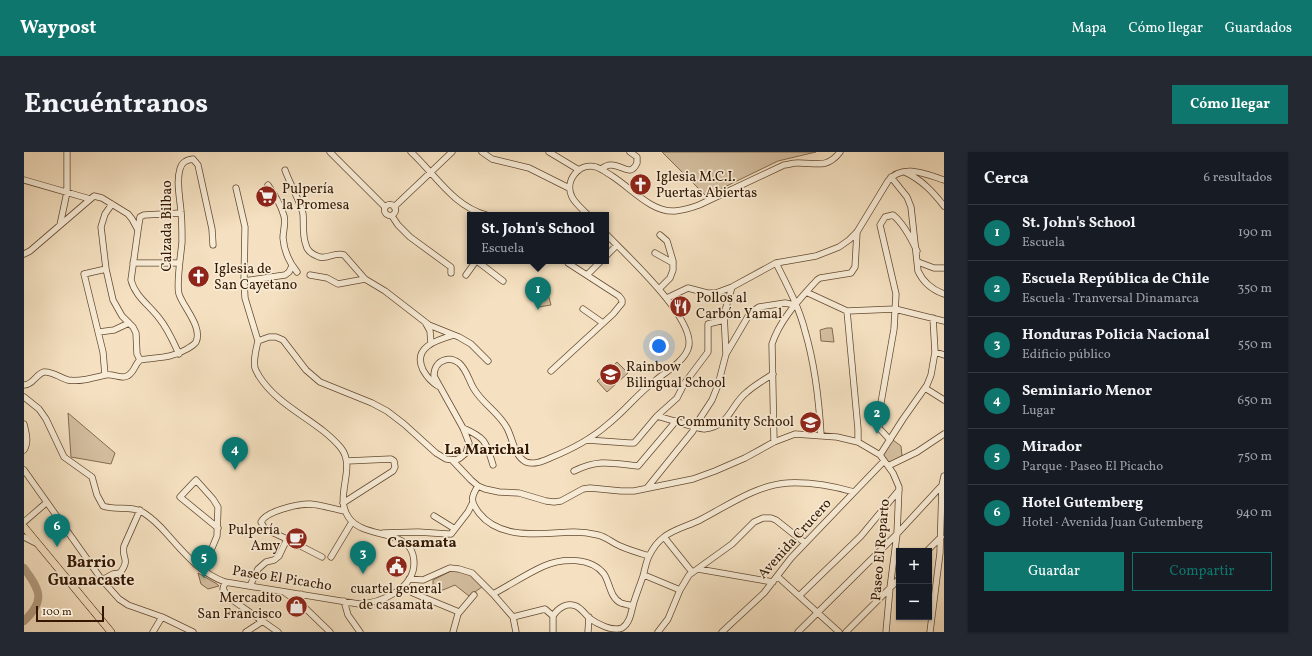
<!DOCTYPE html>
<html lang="es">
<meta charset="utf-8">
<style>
:root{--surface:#171b24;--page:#242831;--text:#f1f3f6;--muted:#9ea1a6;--line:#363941;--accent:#0f766e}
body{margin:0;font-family:Vollkorn,serif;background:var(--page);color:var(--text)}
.controls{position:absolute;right:12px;bottom:12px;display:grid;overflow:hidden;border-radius:0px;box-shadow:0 1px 3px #0004}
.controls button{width:36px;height:36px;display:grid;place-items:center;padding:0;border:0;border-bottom:1px solid var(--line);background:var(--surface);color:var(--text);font:20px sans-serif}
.scale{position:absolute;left:12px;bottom:10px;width:68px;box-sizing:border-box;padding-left:4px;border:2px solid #341701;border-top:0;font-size:11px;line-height:14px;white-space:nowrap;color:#341701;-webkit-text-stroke:3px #f8ecd7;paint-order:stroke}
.you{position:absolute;left:635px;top:194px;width:14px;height:14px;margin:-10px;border:3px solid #fff;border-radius:50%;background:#1a73e8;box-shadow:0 0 0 6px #1a73e833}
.badge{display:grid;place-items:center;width:26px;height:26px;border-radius:50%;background:var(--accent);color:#fff;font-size:13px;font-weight:700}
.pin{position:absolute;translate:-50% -33px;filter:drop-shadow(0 1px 2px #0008)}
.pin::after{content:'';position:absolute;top:21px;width:14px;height:12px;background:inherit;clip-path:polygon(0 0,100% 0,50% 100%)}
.popup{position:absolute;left:443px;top:60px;width:142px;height:52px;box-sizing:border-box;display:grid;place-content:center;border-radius:0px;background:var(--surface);filter:drop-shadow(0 1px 3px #0005);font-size:13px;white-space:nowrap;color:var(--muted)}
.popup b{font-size:15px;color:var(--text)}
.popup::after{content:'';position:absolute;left:50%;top:100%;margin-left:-8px;border:8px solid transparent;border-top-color:var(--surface)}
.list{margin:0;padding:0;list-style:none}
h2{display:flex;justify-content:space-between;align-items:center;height:52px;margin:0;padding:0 16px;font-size:17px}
h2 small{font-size:13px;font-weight:400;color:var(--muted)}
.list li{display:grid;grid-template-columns:26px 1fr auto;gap:12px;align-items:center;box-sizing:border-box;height:56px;padding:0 16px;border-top:1px solid var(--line)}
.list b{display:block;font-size:15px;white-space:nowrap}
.list p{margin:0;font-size:13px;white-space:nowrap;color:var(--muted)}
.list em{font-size:13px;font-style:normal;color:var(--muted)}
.actions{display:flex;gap:8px;padding:12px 16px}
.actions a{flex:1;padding:9px 0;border:1px solid var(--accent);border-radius:0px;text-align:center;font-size:14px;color:var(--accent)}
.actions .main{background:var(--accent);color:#fff}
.map{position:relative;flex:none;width:920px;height:480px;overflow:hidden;border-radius:0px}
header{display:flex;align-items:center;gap:24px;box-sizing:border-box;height:56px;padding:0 20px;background:var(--accent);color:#fff}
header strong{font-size:19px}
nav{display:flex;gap:22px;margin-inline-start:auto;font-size:14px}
.intro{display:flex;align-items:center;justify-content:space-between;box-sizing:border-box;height:96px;padding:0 24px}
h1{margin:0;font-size:28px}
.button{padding:10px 18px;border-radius:0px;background:var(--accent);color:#fff;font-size:14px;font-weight:700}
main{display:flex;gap:24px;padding:0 24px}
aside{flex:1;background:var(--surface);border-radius:0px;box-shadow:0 1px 3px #0004}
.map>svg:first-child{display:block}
.green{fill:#d4bfa0;stroke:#846b50}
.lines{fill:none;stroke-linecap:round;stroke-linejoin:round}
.river{stroke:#b39c80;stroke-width:8}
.minor-casing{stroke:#644a31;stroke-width:7}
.major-casing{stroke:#341701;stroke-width:8}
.minor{stroke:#f8ecd7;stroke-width:5.5}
.major{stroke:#f5e1c1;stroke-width:7}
.labels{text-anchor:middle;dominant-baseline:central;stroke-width:3.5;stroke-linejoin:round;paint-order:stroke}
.poi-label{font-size:14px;fill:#341701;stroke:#f8ecd7;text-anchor:start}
.street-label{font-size:14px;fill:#341701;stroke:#f8ecd7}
.neighbourhood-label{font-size:15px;font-weight:bold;fill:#341701;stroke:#f8ecd7}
.quarter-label{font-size:16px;font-weight:bold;fill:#341701;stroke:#f8ecd7}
</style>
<header>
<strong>Waypost</strong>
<nav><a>Mapa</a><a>Cómo llegar</a><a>Guardados</a></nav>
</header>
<div class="intro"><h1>Encuéntranos</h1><a class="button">Cómo llegar</a></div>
<main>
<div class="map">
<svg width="920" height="480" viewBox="0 0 920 480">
<rect width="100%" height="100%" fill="#f5e1c1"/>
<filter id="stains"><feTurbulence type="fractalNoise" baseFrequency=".005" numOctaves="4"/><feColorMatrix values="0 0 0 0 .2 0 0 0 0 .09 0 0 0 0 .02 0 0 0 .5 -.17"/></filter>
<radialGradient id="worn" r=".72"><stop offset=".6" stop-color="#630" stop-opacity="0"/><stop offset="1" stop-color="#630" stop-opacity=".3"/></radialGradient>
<path class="green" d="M638 0H792L754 9 682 44Z
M522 134 527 153 515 155 511 136Z
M803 176H808L810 190 797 189 796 178Z
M593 210 604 221 583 240 573 229Z
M44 261 91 301 87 312 47 305Z
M869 288 877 294 878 304 865 311 858 303Z
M429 418 446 423 458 435 445 444 431 433 419 438 409 434V428Z
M174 421 193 432 195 434 184 437 177 432Z"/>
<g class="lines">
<path class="river" d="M0 416C16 438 22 448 0 469"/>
<defs>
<path id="minor" d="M306 0 361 55
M387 0C411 22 429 54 462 63
M458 0 468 7 505 16 545 36
M525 0 555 18
M577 17C580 15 583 13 586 13 598 12 606 26 613 11V5L606 0
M261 18C265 30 277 51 279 62 280 72 278 83 282 93 283 98 288 102 293 104 302 109 311 99 320 103L341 127 361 139 405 173 435 185 447 192 464 209
M881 20C898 28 909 40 920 54
M867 25 883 45 887 55 894 119C899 130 909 138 920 142
M0 28 66 47
M244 33C251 43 257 53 260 64 262 71 259 79 259 86 260 99 265 110 273 120
M212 36 221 75 220 129 221 146 234 189
M88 52 81 62 77 75 82 117 89 148 98 164 109 175 112 181 113 202 116 208
M360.5 58a5.5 5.5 0 1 1 11 0a5.5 5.5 0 1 1-11 0Z
M370 55 428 0
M564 63C559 58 551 51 548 45 540 29 555 10 572 15 578 17 583 21 588 24 607 36 628 61 651 59 660 58 667 56 675 53L760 13C764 13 768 11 772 11 791 10 802 18 816 0
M368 64 374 73 386 85 427 115V121
M36 73 43 40V0
M114 78 116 65 120 63 157 61
M631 101 649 111
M0 102 6 99 70 44 78 46 104 62 108 67 114 78 107 128C111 144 125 153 135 166 144 177 149 189 155 202
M582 104 593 93
M453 109 479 129
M514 110V109
M894 110 910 116H920
M109 111H155
M752 111C763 133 775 155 781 179 791 213 795 248 797 283
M286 123 303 126 314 132 341 127
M442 123 452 109
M563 123 577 109
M220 129 261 123 265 120 268 114
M635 137 646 126 649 118V109L643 89 636 83
M782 140 823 159 871 157 920 169
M643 146 664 136 683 141H692L708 135 752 111 792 104 815 95 825 88 833 80 864 29C878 11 902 22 920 28
M559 157 579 171
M823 159 834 277V290
M401 170 406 179 407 191
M75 180 90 178 105 171
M911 200 920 203
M702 202 700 162 708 135
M527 219 589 162 598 151V148L595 144 544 111V109
M81 223C90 221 99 229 106 222 111 218 111 212 116 208 133 205 146 207 163 197 166 195 170 193 172 190 179 175 159 155 155 142 152 133 157 102 158 90 158 80 158 69 157 60 156 46 152 30 156 17 158 10 162 8 169 7L174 13 188 77 189 93
M0 233C9 233 12 222 20 220 28 219 36 226 44 228 56 230 69 226 81 223L79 200 60 122 82 117
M414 234C407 230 403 225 399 218 388 195 413 188 430 183
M901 236 920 248
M0 245 15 257 22 267 40 305 68 325 73 343 79 354C92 359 108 353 120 361 129 367 136 374 143 382 160 401 176 421 201 430L335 452C357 451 390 437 390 411 390 405 389 401 386 396 372 378 339 385 325 366 309 345 333 316 317 296 294 268 255 256 235 224 234 222 232 219 231 216 229 208 232 198 234 189L245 185H252L259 188 282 218 296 230 348 251 363 259 380 272 412 301 422 307 432 308 436 306 442 301 445 291 439 276 410 224C410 217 413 210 421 208 426 206 431 208 435 211 443 218 445 229 450 237 459 252 475 261 483 276 489 287 490 304 502 310 510 313 519 309 526 306 546 298 566 288 583 273 601 259 614 241 632 228 643 219 659 210 664 197 675 169 601 102 582 82
M633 264C641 266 674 277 680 277 707 274 706 253 723 240 731 233 740 228 749 222
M0 272C2 281 5 290 0 298
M439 276C462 286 462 290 469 313
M563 288 605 291H610L612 289 633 264 653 246 660 232 684 200V172L700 168
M866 288 855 276V262L870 177 872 142 856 73 861 65 869 63C880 72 887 86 893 99
M750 290 748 192C756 167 776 147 793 128L796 126 827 121 831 115 833 80
M856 303 879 267 903 233 907 223 911 200 909 166
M428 308 447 328 454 334 461 337 475 340 495 341 522 349 530 350 537 349 559 337 566 336 597 339H610L669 327 691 319 721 306 750 290 771 282 813 285 834 290 856 303 869 321 875 335 873 382 866 436 862 480
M864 314 893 300 920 282
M0 318 78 428 95 447 104 453 138 465 169 480
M550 319C575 307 587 311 614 314L652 269
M454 334C446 346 447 350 455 361 477 389 519 381 550 380 558 380 566 381 574 383 583 385 588 391 596 394 605 398 615 401 625 404
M623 336 669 279 671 274 688 248 694 233 702 202 726 161 735 155 761 151 771 153
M319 351 369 319 371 315 370 309 367 307 323 309
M410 364 431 377
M0 370 22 351
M359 381 394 380 424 382H427L444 360 448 352
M0 385 12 391
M640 385 668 420
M903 399 917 385
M298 405 263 387 241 377 237 370C242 359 274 352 286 352 298 353 309 357 321 359
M307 405 328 370
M172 413 188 396 193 384 194 355 189 347 172 328 156 345 194 376
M674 417 749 430
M620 423 656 438
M753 424 815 480
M385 427 399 428 426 416 435 417 448 421 469 442 489 465 492 480
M78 428 89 422 96 421C107 406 97 407 100 394L116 358
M201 430 199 437 204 445 254 480
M226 434 234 417 242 410 250 408 255 404 263 387
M260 440 277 452
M389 441 435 460
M277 442V452L306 480
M469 442C486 433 502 422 520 414 538 406 567 405 580 422 586 431 586 446 597 451 600 452 605 453 609 454
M775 444 837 384 875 338
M320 449 324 463 336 480
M529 464C534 456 543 450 552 454 557 456 561 462 565 466 573 472 589 480 598 476 606 471 607 461 609 453 612 443 616 433 619 424 621 417 622 410 625 404 629 396 633 390 640 385 650 377 664 374 676 368 703 354 732 333 764 331 786 330 809 334 830 340
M529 464V480
M489 465 521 457 529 464
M129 480 138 465
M222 480 239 469
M429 480 434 462 450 443
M564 480 565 465
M634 480 644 467 656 438 665 423 708 392 730 370 739 366H747L752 368 781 391
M698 480 740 441 767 406 860 309
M774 480 873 382 920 331
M822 480 875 427
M906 480 916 401 918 333 920 324"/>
<path id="major" d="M0 375 87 480"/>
</defs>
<use href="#minor" class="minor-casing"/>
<use href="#major" class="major-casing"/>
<use href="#minor" class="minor"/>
<use href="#major" class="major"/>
</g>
<defs>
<symbol id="church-disc" viewBox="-11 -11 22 22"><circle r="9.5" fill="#8f2418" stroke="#f8ecd7"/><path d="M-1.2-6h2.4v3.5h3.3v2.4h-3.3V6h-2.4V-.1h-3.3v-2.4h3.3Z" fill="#fff"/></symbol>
<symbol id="supermarket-disc" viewBox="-11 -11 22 22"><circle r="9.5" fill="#8f2418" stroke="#f8ecd7"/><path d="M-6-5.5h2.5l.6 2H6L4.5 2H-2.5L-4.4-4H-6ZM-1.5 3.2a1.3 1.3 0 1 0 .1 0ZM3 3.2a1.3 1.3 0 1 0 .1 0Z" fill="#fff"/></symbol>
<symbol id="restaurant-disc" viewBox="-11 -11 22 22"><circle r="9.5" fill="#8f2418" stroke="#f8ecd7"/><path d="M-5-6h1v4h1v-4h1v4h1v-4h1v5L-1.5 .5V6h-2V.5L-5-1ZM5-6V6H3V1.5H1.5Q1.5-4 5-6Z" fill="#fff"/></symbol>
<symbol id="school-disc" viewBox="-11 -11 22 22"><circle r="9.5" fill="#8f2418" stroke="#f8ecd7"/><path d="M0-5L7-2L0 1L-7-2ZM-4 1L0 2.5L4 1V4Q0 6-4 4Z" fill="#fff"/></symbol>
<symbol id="cafe-disc" viewBox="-11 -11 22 22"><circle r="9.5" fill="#8f2418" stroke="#f8ecd7"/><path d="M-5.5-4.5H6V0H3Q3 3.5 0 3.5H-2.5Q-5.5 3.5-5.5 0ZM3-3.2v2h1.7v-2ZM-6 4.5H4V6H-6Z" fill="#fff"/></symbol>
<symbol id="civic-disc" viewBox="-11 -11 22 22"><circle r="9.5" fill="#8f2418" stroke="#f8ecd7"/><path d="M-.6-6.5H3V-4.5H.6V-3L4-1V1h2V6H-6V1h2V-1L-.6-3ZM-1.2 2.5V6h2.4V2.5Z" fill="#fff"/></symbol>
<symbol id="shop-disc" viewBox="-11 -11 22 22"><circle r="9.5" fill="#8f2418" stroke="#f8ecd7"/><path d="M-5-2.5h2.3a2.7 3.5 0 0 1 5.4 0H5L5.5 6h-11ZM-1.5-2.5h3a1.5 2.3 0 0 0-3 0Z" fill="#fff"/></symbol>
</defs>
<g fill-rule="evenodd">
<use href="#church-disc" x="604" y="20" width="25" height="25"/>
<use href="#supermarket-disc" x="230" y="32" width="25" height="25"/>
<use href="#church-disc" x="162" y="112" width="25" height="25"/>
<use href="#restaurant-disc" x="644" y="142" width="25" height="25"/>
<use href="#school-disc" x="574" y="210" width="25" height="25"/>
<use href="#school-disc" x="774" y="258" width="25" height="25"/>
<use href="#cafe-disc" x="260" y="374" width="25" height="25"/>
<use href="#civic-disc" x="360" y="402" width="25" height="25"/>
<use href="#shop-disc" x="260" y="442" width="25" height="25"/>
</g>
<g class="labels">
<g class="poi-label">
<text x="632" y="25">Iglesia M.C.I.<tspan x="632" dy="16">Puertas Abiertas</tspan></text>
<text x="258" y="37">Pulpería<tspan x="258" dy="16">la Promesa</tspan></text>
<text x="190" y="117">Iglesia de<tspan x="190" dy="16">San Cayetano</tspan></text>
<text x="672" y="146">Pollos al<tspan x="672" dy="16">Carbón Yamal</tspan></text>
<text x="602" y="215">Rainbow<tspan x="602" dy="16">Bilingual School</tspan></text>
<text x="770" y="270" text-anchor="end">Community School</text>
<text x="256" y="378" text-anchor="end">Pulpería<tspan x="256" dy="16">Amy</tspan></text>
<text x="372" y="437" text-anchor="middle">cuartel general<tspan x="372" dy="16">de casamata</tspan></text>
<text x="258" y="446" text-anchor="end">Mercadito<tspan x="258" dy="16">San Francisco</tspan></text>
</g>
<g class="street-label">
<text transform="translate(143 74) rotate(-90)">Calzada Bilbao</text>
<text transform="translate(771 387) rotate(-48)">Avenida Crucero</text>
<text transform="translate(857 398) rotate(-85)">Paseo El Reparto</text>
<text transform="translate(258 427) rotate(9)">Paseo El Picacho</text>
</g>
<g class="neighbourhood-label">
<text x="463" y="298">La Marichal</text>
<text x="398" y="391">Casamata</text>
</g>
<g class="quarter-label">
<text x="67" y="411">Barrio<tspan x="67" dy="18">Guanacaste</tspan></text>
</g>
</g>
<rect width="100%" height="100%" filter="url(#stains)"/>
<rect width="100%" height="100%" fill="url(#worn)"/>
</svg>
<div class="controls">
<button>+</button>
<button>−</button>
</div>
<div class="scale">100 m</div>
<div class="you"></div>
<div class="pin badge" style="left:514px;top:158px">1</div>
<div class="popup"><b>St. John's School</b>Escuela</div>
<div class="pin badge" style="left:853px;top:282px">2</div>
<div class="pin badge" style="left:339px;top:422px">3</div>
<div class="pin badge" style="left:211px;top:318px">4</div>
<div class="pin badge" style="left:180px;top:426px">5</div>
<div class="pin badge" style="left:33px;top:395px">6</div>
</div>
<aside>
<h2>Cerca<small>6 resultados</small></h2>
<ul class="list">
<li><span class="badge">1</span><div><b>St. John's School</b><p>Escuela</p></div><em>190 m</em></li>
<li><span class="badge">2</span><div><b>Escuela República de Chile</b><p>Escuela · Tranversal Dinamarca</p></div><em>350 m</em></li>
<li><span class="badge">3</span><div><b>Honduras Policia Nacional</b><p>Edificio público</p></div><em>550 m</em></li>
<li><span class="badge">4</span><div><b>Seminiario Menor</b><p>Lugar</p></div><em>650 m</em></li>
<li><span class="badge">5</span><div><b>Mirador</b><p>Parque · Paseo El Picacho</p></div><em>750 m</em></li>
<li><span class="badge">6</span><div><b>Hotel Gutemberg</b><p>Hotel · Avenida Juan Gutemberg</p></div><em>940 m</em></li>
</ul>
<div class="actions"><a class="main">Guardar</a><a>Compartir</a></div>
</aside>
</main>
